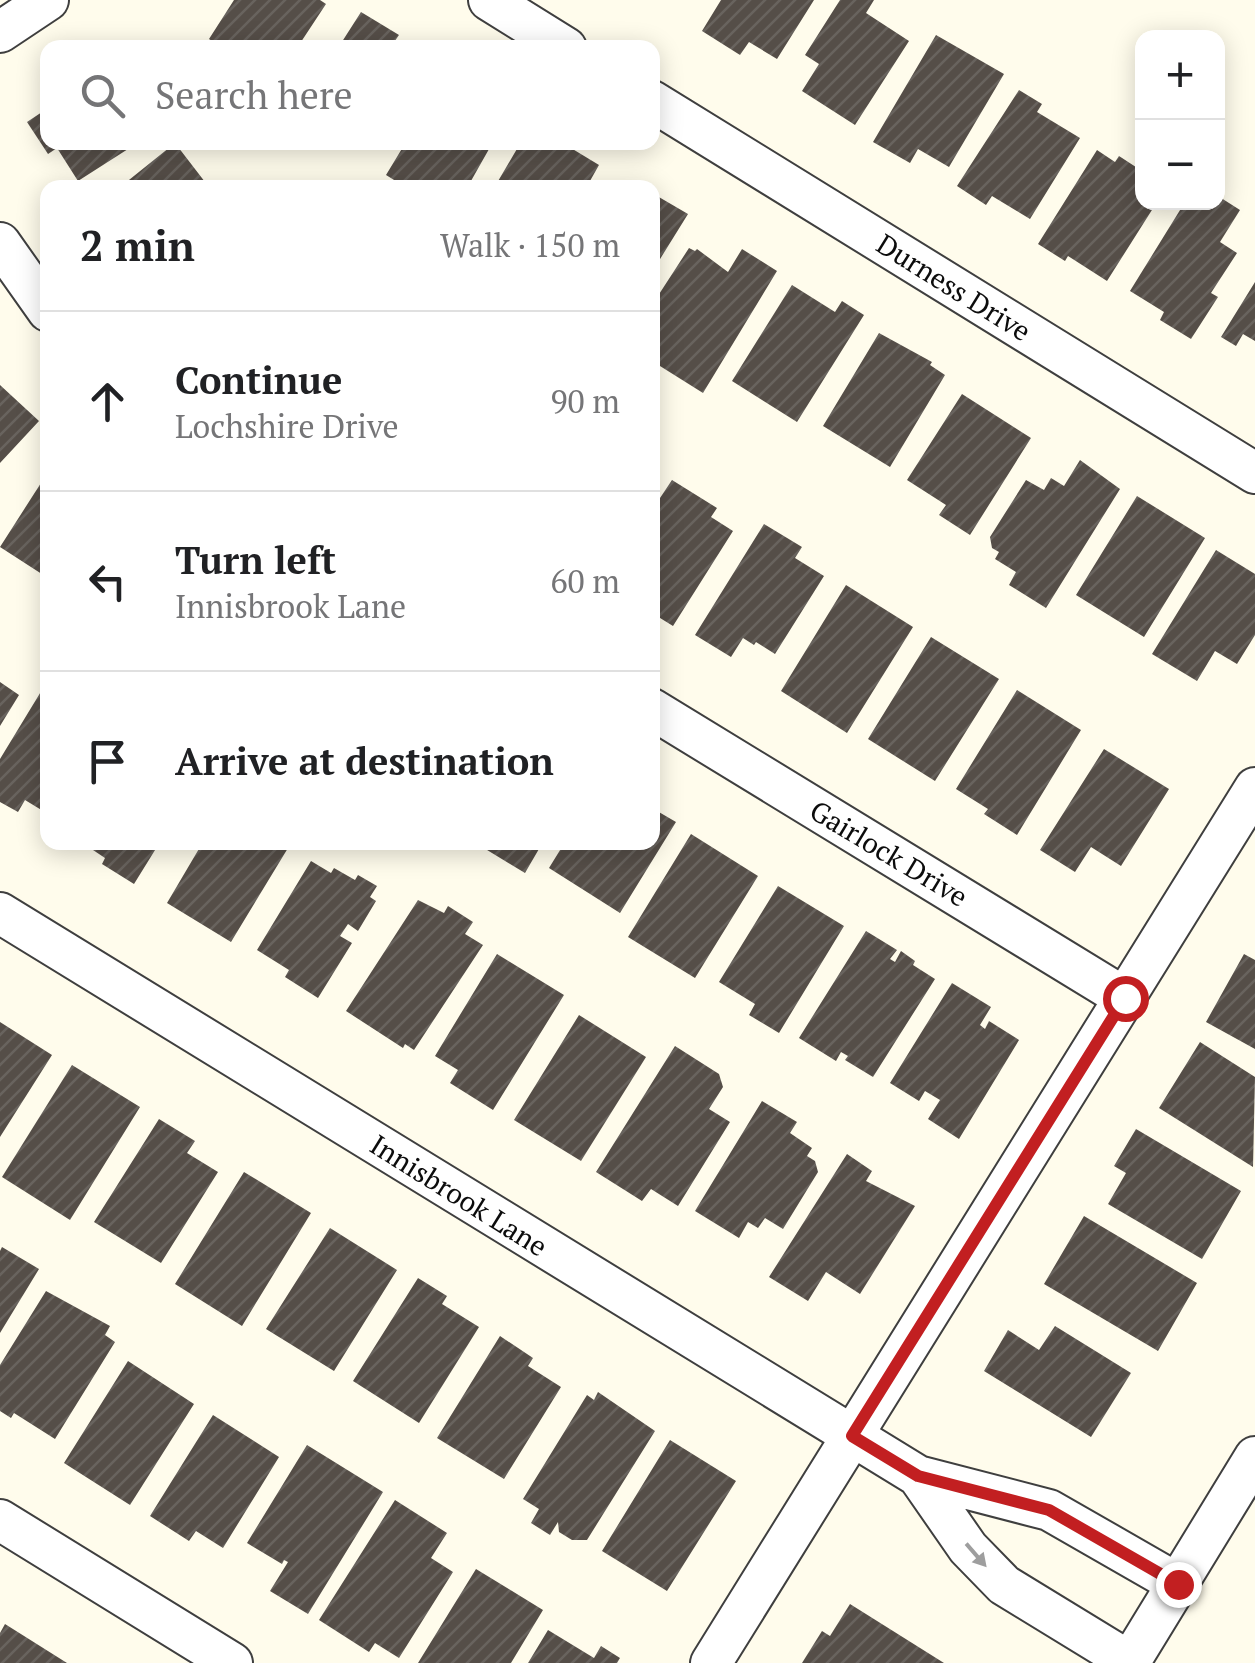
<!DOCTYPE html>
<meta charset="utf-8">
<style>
:root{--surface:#fff;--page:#f6f6f6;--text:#202124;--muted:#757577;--line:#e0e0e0}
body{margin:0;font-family:"PT Serif",serif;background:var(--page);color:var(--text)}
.controls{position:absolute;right:30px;top:30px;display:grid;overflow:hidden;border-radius:20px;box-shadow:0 5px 25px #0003}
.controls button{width:90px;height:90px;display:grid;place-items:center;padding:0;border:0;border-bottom:2px solid var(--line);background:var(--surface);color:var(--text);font:50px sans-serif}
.stop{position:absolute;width:30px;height:30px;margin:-22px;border:8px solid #c21f21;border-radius:50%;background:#fff}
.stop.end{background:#c21f21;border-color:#fff;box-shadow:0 2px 10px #0008}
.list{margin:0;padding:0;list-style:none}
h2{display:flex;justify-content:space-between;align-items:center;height:130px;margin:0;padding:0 40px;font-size:42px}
h2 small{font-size:32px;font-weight:400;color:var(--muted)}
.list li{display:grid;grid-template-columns:65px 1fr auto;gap:30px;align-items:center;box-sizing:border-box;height:180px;padding:0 40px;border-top:2px solid var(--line)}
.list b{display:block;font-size:38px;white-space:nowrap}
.list p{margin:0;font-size:32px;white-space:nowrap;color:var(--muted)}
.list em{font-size:32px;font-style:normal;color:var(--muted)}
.icon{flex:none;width:55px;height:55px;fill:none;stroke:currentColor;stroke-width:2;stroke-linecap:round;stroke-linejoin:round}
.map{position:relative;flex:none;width:1255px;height:1663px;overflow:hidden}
.search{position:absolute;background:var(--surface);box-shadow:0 5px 25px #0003;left:40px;top:40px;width:620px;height:110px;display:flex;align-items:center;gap:25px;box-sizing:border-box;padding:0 35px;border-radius:20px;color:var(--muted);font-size:38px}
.panel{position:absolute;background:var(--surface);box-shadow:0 5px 25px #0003;left:40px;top:180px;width:620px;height:670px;border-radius:20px}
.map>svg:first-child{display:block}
.building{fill:url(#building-hatch)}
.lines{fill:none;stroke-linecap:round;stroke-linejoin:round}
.minor-casing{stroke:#3f3f3f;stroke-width:44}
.minor{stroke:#fff;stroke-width:40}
.oneway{fill:#9e9e9e}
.route{stroke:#c21f21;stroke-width:12}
.labels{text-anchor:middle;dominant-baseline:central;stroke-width:10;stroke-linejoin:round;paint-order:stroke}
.street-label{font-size:28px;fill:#0c0c0c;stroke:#fff}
</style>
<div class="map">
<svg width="1255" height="1663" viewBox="0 0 1255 1663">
<defs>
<pattern id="building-hatch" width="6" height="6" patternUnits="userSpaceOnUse" patternTransform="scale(2.5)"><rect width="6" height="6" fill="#554e48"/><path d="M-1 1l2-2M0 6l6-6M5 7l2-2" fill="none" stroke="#68635e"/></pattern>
</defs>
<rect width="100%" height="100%" fill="#fffcec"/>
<path class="building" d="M234 0H320L326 4 297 48H222L209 39Z
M721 0H814L777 59 749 42 740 55 702 31Z
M840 0H874L866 13 909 41 855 125 802 91 819 64 805 55Z
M361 12 399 35 390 48H338Z
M936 35 1004 74 949 167 918 149 910 163 873 142Z
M1019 90 1042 104 1037 112 1080 138 1030 219 992 196 986 205 957 186Z
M48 108V142H139L78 181 57 148 48 154 27 122Z
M406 142H493L467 188H407L386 175Z
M521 142H561L599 165 586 188H494Z
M175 143 205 182 198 188H119Z
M1097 150 1115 162 1119 156 1142 171V202H1157L1107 281 1068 256 1065 261 1038 244Z
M652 193 688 214 652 272Z
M1218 196 1240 210 1220 242 1237 253 1211 293 1218 297 1191 339 1160 320 1164 312 1130 291 1185 202H1218Z
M689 248 695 251 697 249 728 272 742 249 777 271 703 393 652 361V305Z
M1255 282V341L1243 334 1236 346 1221 337Z
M792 285 835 312 842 301 864 315 797 422 732 381Z
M879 333 932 362 930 365 945 375 890 467 823 426Z
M0 385 39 421 0 463Z
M962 394 1031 438 970 535 939 515 946 505 907 480Z
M1080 460 1120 489 1046 608 1009 585 1016 572 995 559 999 552 992 548 990 537 1026 480 1044 490 1051 478 1064 486Z
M48 472V578L0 547Z
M672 480 717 508 711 517 733 531 673 626 652 613V510Z
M1137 496 1205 538 1144 637 1076 595Z
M764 524 802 547 795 558 824 576 775 654 756 642 754 645 743 638 731 657 695 635Z
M1216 550 1255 574V635L1237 664 1215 651 1197 681 1152 654Z
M846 585 913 627 847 733 781 691Z
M931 637 999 679 935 781 868 739Z
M48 680V814L25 800 18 812 0 802V759Z
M0 682 19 695 0 726Z
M1017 690 1081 730 1017 835 984 814 988 809 956 789Z
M1104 749 1169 789 1121 866 1091 847 1075 872 1040 850Z
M652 808 676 822 620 913 549 868 565 842H652Z
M691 834 758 876 695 978 628 937Z
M81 842H160L134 884 102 864 105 858Z
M203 842H285L284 845 288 848 231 942 167 903Z
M474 842H543L525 873Z
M311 861 331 873 334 868 355 880 358 875 377 886 370 897 376 901 358 931 348 924 340 936 352 943 318 998 285 977 289 970 257 950Z
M778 886 844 926 779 1033 749 1015 755 1004 719 982Z
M418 900 444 913 448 906 473 922 465 934 483 945 414 1050 405 1044 403 1048 346 1011Z
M866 931 897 950 890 959 895 962 901 951 915 961 913 965 935 979 873 1077 845 1060 848 1056 841 1052 836 1061 799 1038Z
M497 954 564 995 493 1110 450 1083 458 1070 435 1056Z
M1244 954 1255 960V1049L1206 1022Z
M952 983 991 1007 980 1025 985 1029 989 1021 1019 1040 959 1139 928 1119 940 1100 925 1091 919 1101 890 1083Z
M579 1015 646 1057 581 1161 514 1120Z
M0 1022 52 1055 0 1137Z
M1200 1042 1255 1077 1253 1167 1159 1108Z
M675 1046 719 1074 723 1087 709 1109 730 1122 678 1206 651 1189 642 1201 596 1172Z
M72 1065 140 1107 70 1220 2 1177Z
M762 1101 797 1122 790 1133 812 1148 807 1156 815 1161 818 1172 783 1229 765 1218 758 1228 748 1222 739 1238 695 1211Z
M159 1119 195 1141 187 1153 218 1172 161 1263 94 1222Z
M1136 1129 1241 1191 1202 1259 1108 1204 1126 1173 1114 1166Z
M847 1154 872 1171 866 1181 915 1206 860 1294 826 1272 808 1301 769 1277Z
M244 1172 311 1213 242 1326 175 1284Z
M1084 1216 1197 1283 1158 1351 1044 1284Z
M330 1228 397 1270 334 1371 266 1329Z
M2 1247 39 1269 0 1333V1251Z
M418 1278 447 1296 442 1304 479 1327 419 1423 353 1381Z
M46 1291 110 1326 105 1335 115 1342 55 1439 14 1413 11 1418 0 1411V1365Z
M1055 1326 1131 1373 1091 1437 984 1371 1008 1330 1039 1350Z
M500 1336 533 1358 528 1366 561 1387 504 1479 437 1438Z
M128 1361 194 1404 130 1505 64 1463Z
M598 1392 655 1431 587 1540H572L559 1532 558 1522 550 1535 531 1523 539 1509 523 1499 587 1395 594 1400Z
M213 1415 279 1457 223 1548 196 1531 189 1541 150 1516Z
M670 1440 736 1481 667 1591 602 1551Z
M307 1445 383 1492 308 1614 270 1591 288 1562 284 1560 282 1564 247 1543Z
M395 1500 447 1533 431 1558 453 1572 399 1658 375 1643 369 1652 319 1620Z
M476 1569 543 1610 511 1663H418Z
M850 1604 944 1663H802L822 1631 830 1636Z
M5 1624 67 1663H0V1633Z
M548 1630 594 1658 601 1646 620 1658 617 1663H528Z"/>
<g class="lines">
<defs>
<path id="minor" d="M489 0 566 48
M0 32 48 0
M652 101 1255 473
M0 243 48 311
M652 709 1125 998
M0 913 918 1476 1049 1510 1178 1584
M918 1476 968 1548 1004 1585 1130 1662
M0 1520 232 1663
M711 1663 1255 788
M1129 1663 1255 1457"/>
</defs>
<use href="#minor" class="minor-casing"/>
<use href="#minor" class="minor"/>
</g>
<defs><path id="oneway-solid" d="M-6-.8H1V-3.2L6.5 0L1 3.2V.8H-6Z" transform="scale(2.5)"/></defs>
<use class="oneway" href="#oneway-solid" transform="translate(976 1555) rotate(49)"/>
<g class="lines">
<path class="route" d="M1125 998 852 1436 918 1476 1049 1510 1178 1584"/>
</g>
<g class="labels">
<g class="street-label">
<text transform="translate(954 287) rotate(32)">Durness Drive</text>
<text transform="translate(889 853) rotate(31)">Gairlock Drive</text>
<text transform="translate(459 1195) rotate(32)">Innisbrook Lane</text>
</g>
</g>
</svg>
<div class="controls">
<button>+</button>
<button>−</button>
</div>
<div class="stop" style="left:1125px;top:998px"></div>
<div class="stop end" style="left:1178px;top:1584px"></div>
<div class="search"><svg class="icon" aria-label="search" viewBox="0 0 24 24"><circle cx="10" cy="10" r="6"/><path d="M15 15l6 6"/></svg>Search here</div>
<section class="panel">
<h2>2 min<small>Walk · 150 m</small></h2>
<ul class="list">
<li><svg class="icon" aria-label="ahead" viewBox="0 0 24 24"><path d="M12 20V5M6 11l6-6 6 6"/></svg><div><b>Continue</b><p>Lochshire Drive</p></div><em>90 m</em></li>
<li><svg class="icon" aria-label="left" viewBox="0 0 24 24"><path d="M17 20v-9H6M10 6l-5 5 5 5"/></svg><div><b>Turn left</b><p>Innisbrook Lane</p></div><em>60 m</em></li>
<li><svg class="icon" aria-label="arrive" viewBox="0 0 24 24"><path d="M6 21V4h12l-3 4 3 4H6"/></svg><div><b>Arrive at destination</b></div></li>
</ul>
</section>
</div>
